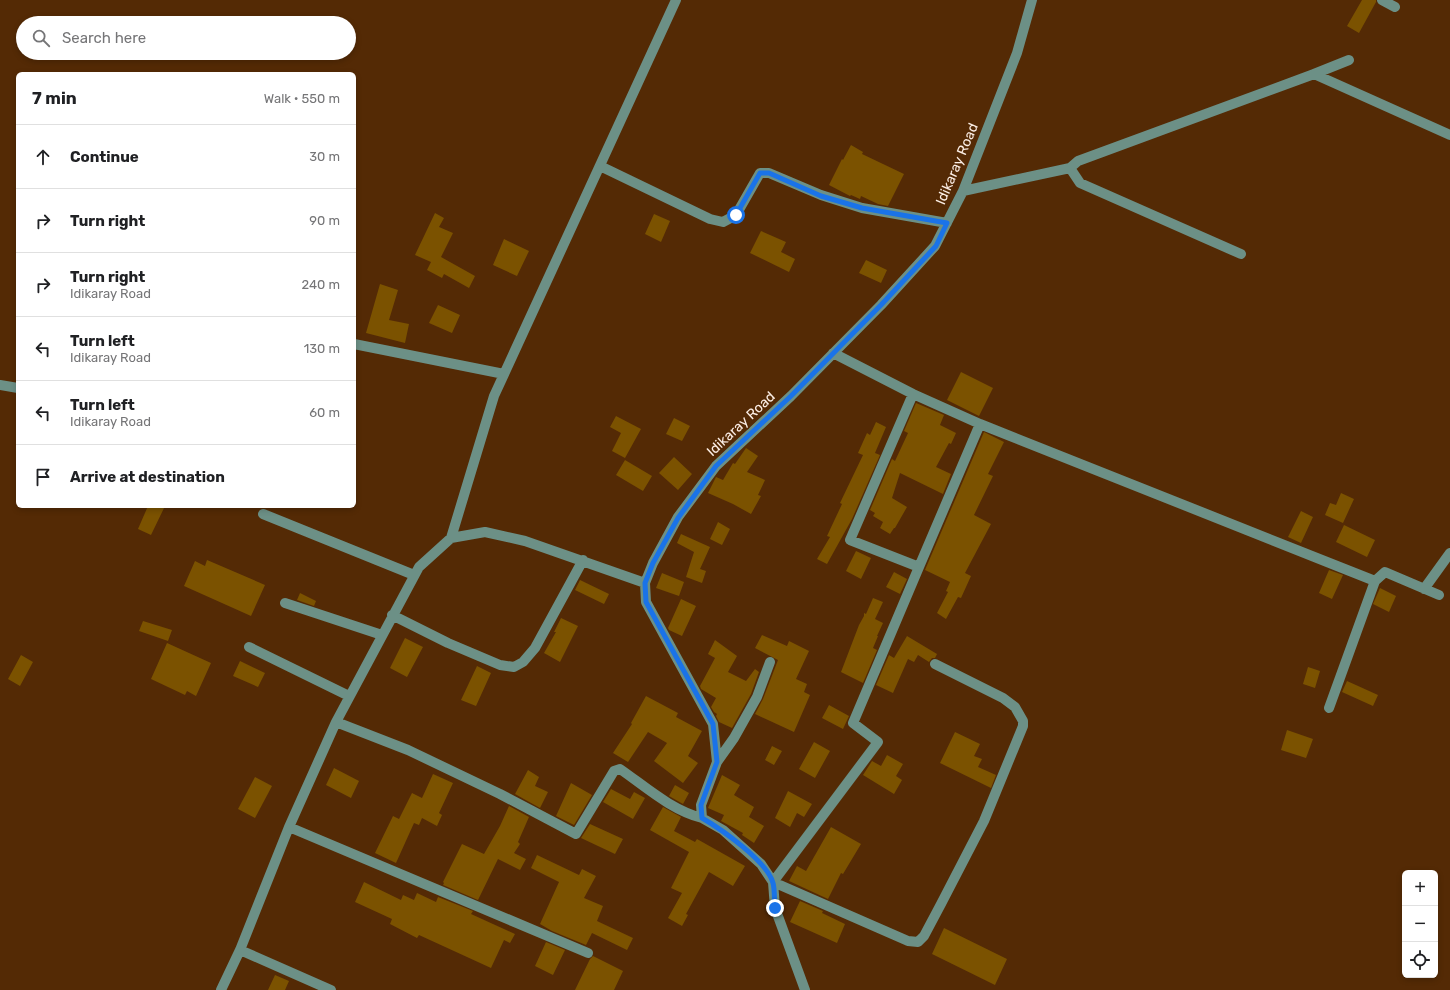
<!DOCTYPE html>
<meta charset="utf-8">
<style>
:root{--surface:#fff;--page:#f2f2f2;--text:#202124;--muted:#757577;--line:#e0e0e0}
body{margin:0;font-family:Rubik,sans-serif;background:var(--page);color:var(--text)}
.controls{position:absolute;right:12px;bottom:12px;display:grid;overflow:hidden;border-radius:6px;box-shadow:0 2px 6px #0003}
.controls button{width:36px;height:36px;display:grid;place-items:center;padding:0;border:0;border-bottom:1px solid var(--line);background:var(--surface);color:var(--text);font:20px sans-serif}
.stop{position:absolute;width:12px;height:12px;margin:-9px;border:3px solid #1a73e8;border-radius:50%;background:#fff}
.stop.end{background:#1a73e8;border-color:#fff;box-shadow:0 1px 4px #0008}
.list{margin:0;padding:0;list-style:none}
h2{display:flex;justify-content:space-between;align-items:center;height:52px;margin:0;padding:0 16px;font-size:17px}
h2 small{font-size:13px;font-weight:400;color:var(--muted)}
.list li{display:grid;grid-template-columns:26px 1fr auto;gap:12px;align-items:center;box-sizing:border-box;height:64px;padding:0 16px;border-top:1px solid var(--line)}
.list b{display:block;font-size:15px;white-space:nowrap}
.list p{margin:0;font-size:13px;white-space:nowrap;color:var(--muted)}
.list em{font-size:13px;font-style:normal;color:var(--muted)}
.icon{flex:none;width:22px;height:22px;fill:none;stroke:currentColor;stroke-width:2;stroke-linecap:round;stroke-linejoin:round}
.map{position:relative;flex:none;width:1450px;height:990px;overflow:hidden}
.search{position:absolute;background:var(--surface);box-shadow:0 2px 6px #0003;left:16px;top:16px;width:340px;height:44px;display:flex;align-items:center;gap:10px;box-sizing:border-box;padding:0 14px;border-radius:22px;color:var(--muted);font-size:15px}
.panel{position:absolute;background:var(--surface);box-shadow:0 2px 6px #0003;left:16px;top:72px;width:340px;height:436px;border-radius:6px}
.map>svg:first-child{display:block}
.building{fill:#7b5200}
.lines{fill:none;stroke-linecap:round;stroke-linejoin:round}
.minor{stroke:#6c9086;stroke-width:10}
.route{stroke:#1a73e8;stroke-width:5}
.labels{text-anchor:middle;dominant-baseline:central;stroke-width:3;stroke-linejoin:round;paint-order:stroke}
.street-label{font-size:14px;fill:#fceee5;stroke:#542a05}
</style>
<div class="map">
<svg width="1450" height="990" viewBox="0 0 1450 990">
<rect width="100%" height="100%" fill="#542a05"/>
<path class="building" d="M1362 0H1376V2L1359 33 1347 26Z
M851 145 863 152 862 154 904 174 888 206 878 204 861 196 860 199 851 195 850 196 829 185 842 159 843 160Z
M435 213 444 218 439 227 453 233 441 257 475 276 469 288 444 274 442 278 427 270 431 262 415 255Z
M654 214 670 221 661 242 645 234Z
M761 231 786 242 781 252 795 259 789 272 750 253Z
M504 239 529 251 517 276 493 265Z
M866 260 887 270 881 283 859 273Z
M380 284 398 290 389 320 409 324 405 343 366 333Z
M438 305 460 315 452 333 429 323Z
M961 372 993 388 979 416 947 400Z
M916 403 944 415 940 425 956 433 951 444 949 443 936 467 951 474 943 494 900 473 892 498 907 507 895 528H894L890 534 880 528 883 522 873 516 875 513 870 510 892 459 895 461 908 433 904 431Z
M616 416 641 429 625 458 612 451 621 433 610 427Z
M674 418 690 426 682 441 666 434Z
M876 422 886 427 875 453 880 455 852 519 827 564 817 559 830 537 827 536 842 504 840 503 863 455 858 453 867 433 870 435Z
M984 432 1004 442 988 474 993 476 974 515 991 524 965 573 971 576 961 598 958 597 946 619 937 613 948 592 946 591 950 582 925 570Z
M746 448 758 456 747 472 765 480 758 495 761 496 751 514 733 504 708 493 716 477 723 480 733 463 735 464Z
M674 457 692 474 678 490 659 473Z
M625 460 652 476 643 491 616 475Z
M1341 493 1354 499 1343 523 1325 515 1330 503 1336 505Z
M148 506H165L151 535 138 529Z
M1301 511 1313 517 1301 543 1288 537Z
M718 522 730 529 722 545 710 539Z
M1344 525 1375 540 1367 557 1336 542Z
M681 534 710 547 700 569 706 571 702 583 686 577 694 552 677 543Z
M856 551 871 558 861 579 846 571Z
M207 560 265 585 251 616 184 586 195 561 205 566Z
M1329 570 1343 575 1332 599 1319 593Z
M894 572 907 579 900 594 886 587Z
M662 573 684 582 679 596 656 588Z
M580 580 609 594 604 604 575 590Z
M1380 588 1396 596 1389 612 1373 604Z
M300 593 316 601 314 606 297 600Z
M873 598 883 602 875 619 883 623 877 636H878L873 648 877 650 863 683 841 672 859 625 864 616V613L866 614Z
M681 599 696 606 682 636 669 630 668 628Z
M561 618 578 626 560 662 544 653 556 632H554Z
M143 621 172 630 168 641 139 631Z
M762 635 787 646 789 641 809 651 796 679 807 684 804 692 810 695 794 732 755 714 763 699 778 660 755 648Z
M907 636 937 654 935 658H932L929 662 918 655 914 662 908 659 893 693 876 685 889 655 894 658Z
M405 638 423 647 407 677 390 668Z
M715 640 737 656 728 672 746 681 755 669 759 672 751 694 732 728 719 722 716 716 717 714 714 712 711 707 716 698 701 689 700 686 715 658 708 654Z
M167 643 211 663 196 696 187 691 185 695 151 679Z
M21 655 33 662 20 686 8 679Z
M240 661 265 673 258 687 233 676Z
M477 666 491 673 476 706 461 700Z
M1308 667 1320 671 1315 688 1303 684Z
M1347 681 1378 695 1373 706 1342 692Z
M646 696 678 713 676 717 702 731 688 756 698 763 683 783 654 761 667 743 648 732 628 762 613 753 632 724 631 723Z
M829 705 849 716 843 729 822 718Z
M1287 730 1313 739 1306 758 1281 750Z
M955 732 980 744 974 756 982 759 978 767 996 775 991 788 940 763Z
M814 742 830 751 815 778 799 769Z
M772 746 782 751 774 765 765 760Z
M887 755 903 764 896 776 902 780 894 794 863 775 872 761 881 766Z
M334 768 359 781 351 798 326 785Z
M528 770 539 777 535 786 548 792 540 808 515 794Z
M433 774 453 783 439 813 442 815 437 826 422 818 419 825 414 823 396 863 375 853 393 816 399 819 412 793 422 798Z
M722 775 740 785 734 795 754 807 749 817 764 826 754 843 742 835 743 833 721 821 724 815 708 808Z
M255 777 272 786 255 818 238 809Z
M571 783 592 795 574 825 556 816Z
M675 785 689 793 683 804 669 796Z
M611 789 630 799 634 792 645 798 633 819 603 802Z
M788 791 812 804 804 817 797 813 790 827 775 818Z
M509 806 529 817 518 842 520 844 514 853 526 859 520 870 498 859 478 900 443 885 444 883 443 882 462 844 484 854 500 826Z
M663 807 681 817 674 831 695 842 697 839 745 866 733 886 709 872 686 914 688 915 682 926 668 918 682 893 671 888 689 852 650 830Z
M590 824 623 839 615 854 581 838Z
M831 827 861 844 843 874 841 873 828 899 789 881 797 866 806 871Z
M537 855 579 875 582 869 596 876 584 898 603 906 597 921 633 938 627 950 592 933 586 945 552 931 540 924 559 882 531 868Z
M364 882 401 900 403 895 414 900 417 893 436 902 438 897 473 911 471 914 515 934 510 943 504 940 491 968 419 935 417 938 390 924 392 919 355 902Z
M800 901 823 911 822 913 845 924 837 943 790 922Z
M944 928 1007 959 995 985 932 954Z
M546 942 565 950 553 975 535 966Z
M593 956 623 971 614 990H575L590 959Z
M275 975 289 981 285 990H268Z"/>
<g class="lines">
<path class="minor" d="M1382 0 1395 7
M1349 60 1314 74 1450 135
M600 166 710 219 723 222 736 215 760 173H769L821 195 862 208 947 223
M1070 168 1080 183 1241 254
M963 191 1070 168 1078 161 1314 74
M354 344 504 374
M833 353 913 394 980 424 1375 581
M0 385 18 388
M913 394 850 540 919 567 980 424
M263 514 414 575
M451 538 494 396 676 0
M919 567 853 723 878 742 773 882 908 941 918 942 924 936 941 904 984 821 1023 726V721L1015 707 1003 698 935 664
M1424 589 1450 553
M285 603 382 635
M392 615 448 643 500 665 514 667 523 662 535 648 583 560
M249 647 349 696
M1329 708 1375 581 1385 572 1439 595
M336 722 408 750 500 794 576 834 614 771 620 769C646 787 671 810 702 818
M717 762 734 738 757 697 770 662
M289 827 588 953
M240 950 331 990
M221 990 240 950 289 827 336 722 419 567 451 538 485 532 525 541 645 583
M805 990 775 908 773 882 761 864 723 830 702 818 701 805 717 762 713 724 646 602 645 583 653 563 678 517 716 466 791 396 881 305 935 246 963 191 1017 53 1032 0"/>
</g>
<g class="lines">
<path class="route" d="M736 215 760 173H769L821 196 862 208 947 223 936 246 881 305 791 396 716 466 678 518 653 563 645 583 646 602 713 724 717 762 701 805 702 818C721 829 767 861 773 883 775 890 774 900 775 908"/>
</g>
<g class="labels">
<g class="street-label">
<text transform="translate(957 164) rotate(-67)">Idikaray Road</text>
<text transform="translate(741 424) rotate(-43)">Idikaray Road</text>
</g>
</g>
</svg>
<div class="controls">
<button>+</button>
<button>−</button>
<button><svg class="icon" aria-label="locate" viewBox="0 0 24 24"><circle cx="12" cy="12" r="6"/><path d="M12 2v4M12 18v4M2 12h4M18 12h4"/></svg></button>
</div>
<div class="stop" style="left:736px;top:215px"></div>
<div class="stop end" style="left:775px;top:908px"></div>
<div class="search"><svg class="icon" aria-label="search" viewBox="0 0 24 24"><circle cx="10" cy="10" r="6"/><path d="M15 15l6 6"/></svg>Search here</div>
<section class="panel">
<h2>7 min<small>Walk · 550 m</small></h2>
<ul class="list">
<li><svg class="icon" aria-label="ahead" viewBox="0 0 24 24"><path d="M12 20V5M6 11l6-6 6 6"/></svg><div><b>Continue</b></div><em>30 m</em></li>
<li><svg class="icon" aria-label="right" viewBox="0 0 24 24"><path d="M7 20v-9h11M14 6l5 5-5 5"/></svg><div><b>Turn right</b></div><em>90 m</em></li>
<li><svg class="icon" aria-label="right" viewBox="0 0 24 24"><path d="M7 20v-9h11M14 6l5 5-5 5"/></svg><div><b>Turn right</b><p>Idikaray Road</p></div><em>240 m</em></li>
<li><svg class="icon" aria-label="left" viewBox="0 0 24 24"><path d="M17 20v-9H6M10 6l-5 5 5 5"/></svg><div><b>Turn left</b><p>Idikaray Road</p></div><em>130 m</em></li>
<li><svg class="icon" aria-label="left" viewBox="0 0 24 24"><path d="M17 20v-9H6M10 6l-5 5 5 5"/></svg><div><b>Turn left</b><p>Idikaray Road</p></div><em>60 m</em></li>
<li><svg class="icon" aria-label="arrive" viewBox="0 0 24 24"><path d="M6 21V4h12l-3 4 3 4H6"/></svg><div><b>Arrive at destination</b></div></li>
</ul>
</section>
</div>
